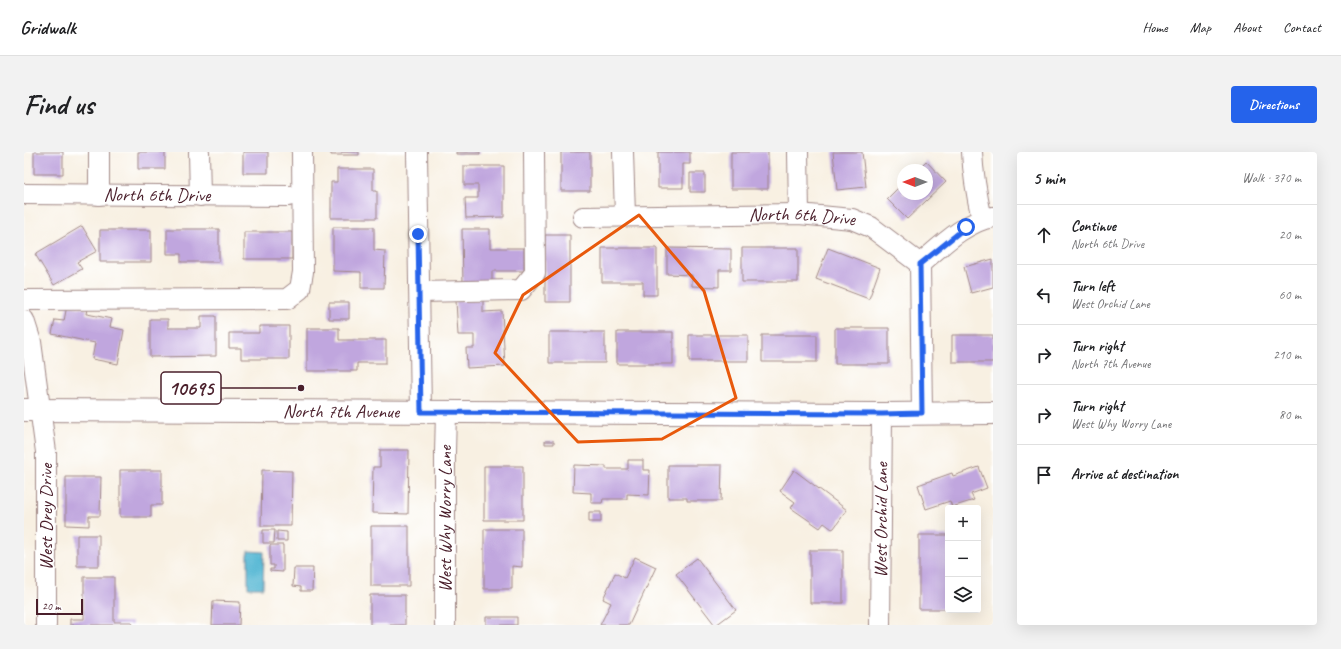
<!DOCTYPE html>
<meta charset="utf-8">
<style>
:root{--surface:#fff;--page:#f2f2f2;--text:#202124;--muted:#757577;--line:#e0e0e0;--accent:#2563eb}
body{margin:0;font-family:Caveat,sans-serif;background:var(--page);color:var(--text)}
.controls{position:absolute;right:12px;bottom:12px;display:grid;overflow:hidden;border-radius:4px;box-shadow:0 4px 16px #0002}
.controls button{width:36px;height:36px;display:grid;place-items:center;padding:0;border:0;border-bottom:1px solid var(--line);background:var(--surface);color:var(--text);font:20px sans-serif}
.compass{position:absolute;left:873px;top:12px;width:36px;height:36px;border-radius:50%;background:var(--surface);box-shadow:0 4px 16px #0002;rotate:270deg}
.scale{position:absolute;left:12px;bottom:10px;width:47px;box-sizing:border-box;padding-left:4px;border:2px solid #4a1f2b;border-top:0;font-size:11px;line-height:14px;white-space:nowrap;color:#4a1f2b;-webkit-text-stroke:3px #fff;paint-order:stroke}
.stop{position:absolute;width:12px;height:12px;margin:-9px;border:3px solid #2563eb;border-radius:50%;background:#fff}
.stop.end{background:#2563eb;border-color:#fff;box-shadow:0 1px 4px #0008}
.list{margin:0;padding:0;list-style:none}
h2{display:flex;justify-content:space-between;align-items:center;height:52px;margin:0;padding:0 16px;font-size:17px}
h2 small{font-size:13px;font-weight:400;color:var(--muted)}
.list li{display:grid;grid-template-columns:26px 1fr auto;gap:12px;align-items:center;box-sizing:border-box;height:60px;padding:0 16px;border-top:1px solid var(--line)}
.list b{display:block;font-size:15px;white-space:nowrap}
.list p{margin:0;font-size:13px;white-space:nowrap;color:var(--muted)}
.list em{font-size:13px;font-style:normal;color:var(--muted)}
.icon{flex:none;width:22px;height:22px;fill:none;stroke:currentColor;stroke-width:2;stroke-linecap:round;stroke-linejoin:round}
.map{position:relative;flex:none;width:969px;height:473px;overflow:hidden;border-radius:4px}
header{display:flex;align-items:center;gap:24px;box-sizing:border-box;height:56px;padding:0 20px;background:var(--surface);border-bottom:1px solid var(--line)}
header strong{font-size:19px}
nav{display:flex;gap:22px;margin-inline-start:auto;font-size:14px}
.intro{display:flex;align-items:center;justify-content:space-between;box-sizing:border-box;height:96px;padding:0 24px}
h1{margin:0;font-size:28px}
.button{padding:10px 18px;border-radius:4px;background:var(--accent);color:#fff;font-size:14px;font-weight:700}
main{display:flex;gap:24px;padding:0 24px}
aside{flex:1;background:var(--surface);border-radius:4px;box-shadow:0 4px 16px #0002}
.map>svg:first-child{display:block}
.water{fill:#56b8d4;stroke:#506c80}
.building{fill:#c0a6de}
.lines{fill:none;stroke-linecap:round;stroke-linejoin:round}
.minor-casing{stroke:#a18886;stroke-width:22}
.major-casing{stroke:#a18886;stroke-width:24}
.minor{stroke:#fff;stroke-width:20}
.major{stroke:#fff;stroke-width:22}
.route{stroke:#2563eb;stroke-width:5}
.marked{fill:none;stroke:#e8590c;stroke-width:3;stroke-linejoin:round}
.labels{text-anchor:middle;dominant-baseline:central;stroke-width:3;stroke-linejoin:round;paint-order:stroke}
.street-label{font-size:19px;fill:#4a1f2b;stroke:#fff}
.leader{fill:none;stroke:#4a1f2b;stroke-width:1.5}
.callout-dot{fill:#4a1f2b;stroke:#fff;stroke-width:1.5}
.callout{fill:#fff;stroke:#4a1f2b;stroke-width:1.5}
.callout-label{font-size:20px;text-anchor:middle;font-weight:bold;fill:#4a1f2b}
</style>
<header>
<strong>Gridwalk</strong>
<nav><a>Home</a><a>Map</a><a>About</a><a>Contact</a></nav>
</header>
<div class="intro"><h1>Find us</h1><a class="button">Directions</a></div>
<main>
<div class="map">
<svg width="969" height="473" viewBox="0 0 969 473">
<rect width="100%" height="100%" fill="#fff"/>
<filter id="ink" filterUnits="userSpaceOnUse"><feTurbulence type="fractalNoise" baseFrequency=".025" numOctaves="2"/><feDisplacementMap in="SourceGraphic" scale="8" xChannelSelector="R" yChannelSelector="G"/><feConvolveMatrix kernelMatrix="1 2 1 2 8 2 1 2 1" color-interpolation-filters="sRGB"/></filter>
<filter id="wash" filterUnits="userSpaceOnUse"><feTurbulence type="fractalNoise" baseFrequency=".012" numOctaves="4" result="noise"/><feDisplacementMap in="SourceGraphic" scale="16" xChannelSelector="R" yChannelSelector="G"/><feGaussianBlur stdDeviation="0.9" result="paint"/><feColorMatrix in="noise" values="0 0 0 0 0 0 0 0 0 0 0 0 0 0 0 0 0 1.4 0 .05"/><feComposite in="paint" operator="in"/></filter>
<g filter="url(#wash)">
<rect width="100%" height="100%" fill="#f8f0e2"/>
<path class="water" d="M224 399 240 400 239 436H224Z"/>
<g id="blocks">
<path class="building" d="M10 0H39V22H10Z
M114 0H141V17H114Z
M219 0H244V21H219Z
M307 0H335V3H307Z
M432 0H456V2H432Z
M537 0H566V39H537Z
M634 0H666V12H659V36H634Z
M707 0H744V37H707Z
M809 0H838L842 35 813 38Z
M902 9 922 30 883 67 863 47 879 31V42H903V18H893Z
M440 14H480V65L442 66 441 46H454V33H440Z
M313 17H349V39H353V66H307V30H313Z
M666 21H681V40H666Z
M58 74 73 99 53 110 58 117 30 133 11 102Z
M309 75H350V98L361 99 360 136H337V120L309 119Z
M143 77H195V110H157V102H143Z
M438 77H466V96H500V119H468V133H439Z
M76 78H127V110H76Z
M220 80H268V107H220Z
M521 83H546V150H521Z
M578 96H633V143H619V130H578Z
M643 96 707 97V118H695V135L668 134V123L643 122Z
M718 96H774V130H718Z
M804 96 856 116 845 147 792 127Z
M969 107V135L947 141 940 115Z
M459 148V160L478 159 481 214 443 216 442 196H450V183H434L432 149Z
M305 150H325V167H305Z
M43 153 63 157 62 162H63L88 167 86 175 100 178 94 212 68 207 71 191 28 182 31 168 40 169Z
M177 164H192V204L126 205V167H144V176H177Z
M235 174H265V207H217V196H205V181H235Z
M283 176H315V188H362V211H333V219H283Z
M811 176H865V212H811Z
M525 180H581V211H525Z
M593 180H649V212H593Z
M665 183H724V209H665Z
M738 183H793V210H738Z
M928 183H969V210H928Z
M521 289H530V292H521Z
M356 298H385L384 362 348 361 349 315H356Z
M604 308H619V318H626L625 343 603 342V347H579L578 351H567V341L549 340 550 313 582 314V317H604Z
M644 313H698L697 349H663V346H644Z
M460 314H499V368H460Z
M955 315 963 336 947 342 950 348 928 355 926 349 902 357 894 333 928 321 929 324Z
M96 318H138V353H127V365H96Z
M238 318 268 319 267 374H237Z
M770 318 823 358 810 376 808 377 800 371 796 376 767 356 771 350 756 339Z
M42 325H77L76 364H65V374L42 373Z
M565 360H577V370H565Z
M347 374H385V434H347Z
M460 377H498V415L488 414V437H460Z
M239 378H251L250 391H239Z
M253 379 263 380V389H253Z
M53 383H75V414H53Z
M895 383H924V457H895Z
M246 393H259V420L246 419V417H250V413H246Z
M786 398H819V451H786Z
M611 405 632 415 605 473H576L587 451 579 447 591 421 601 426Z
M673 406 712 458 692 473H691L652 422Z
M270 416H289L288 439H277V435L269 434Z
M60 425H90V470H108V473H46V467H60Z
M346 443H381V473H346Z
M189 449 216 450 215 473H188Z
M462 465H493V473H462Z"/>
</g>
</g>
<g filter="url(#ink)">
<use href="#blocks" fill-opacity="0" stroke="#a18886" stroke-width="1"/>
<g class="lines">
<defs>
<g id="minor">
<path d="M75 0V43"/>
<path d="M175 0 176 44"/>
<path d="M393 0 397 260"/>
<path d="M599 0 601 63"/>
<path d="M774 0 775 62"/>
<path d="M948 0C949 23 953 45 958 67"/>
<path id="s1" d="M0 42 265 44"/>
<path id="s2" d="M559 65 775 62 828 67 847 75 896 112"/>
<path d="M896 112 898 261"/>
<path d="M896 112C917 94 942 69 969 65"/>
<path d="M396 140 497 138 511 121 510 0"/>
<path d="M0 148 263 147 276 137 279 120 278 0"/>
<path d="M0 168 7 190 22 300V473"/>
<path id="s3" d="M421 473V301L422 260"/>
<path id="s4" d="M856 473 858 262"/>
</g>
<g id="major">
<path id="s5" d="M0 258 858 262 969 261"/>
</g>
</defs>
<use href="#minor" class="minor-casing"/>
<use href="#major" class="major-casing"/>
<use href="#minor" class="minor"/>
<use href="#major" class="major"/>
</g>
</g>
<g class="lines" filter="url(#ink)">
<path class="route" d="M394 82 397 260 858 262 898 261 896 112 942 75"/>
</g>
<path class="marked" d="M615 63 680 139 712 246 638 287 554 290 471 201 499 143Z"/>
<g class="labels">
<g class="street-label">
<text stroke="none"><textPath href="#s1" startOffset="133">North 6th Drive</textPath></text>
<text stroke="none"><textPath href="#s2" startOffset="219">North 6th Drive</textPath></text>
<text stroke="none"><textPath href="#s5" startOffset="317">North 7th Avenue</textPath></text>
<text transform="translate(22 365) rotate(-90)">West Drey Drive</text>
<text stroke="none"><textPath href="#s3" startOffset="106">West Why Worry Lane</textPath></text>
<text stroke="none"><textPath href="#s4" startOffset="105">West Orchid Lane</textPath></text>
</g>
</g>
<path class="leader" d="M277 236L197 236"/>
<circle class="callout-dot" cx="277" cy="236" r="4"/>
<rect class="callout" x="137" y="220" width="60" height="32" rx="4"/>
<g class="callout-label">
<text x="167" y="243">10695</text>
</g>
</svg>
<div class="controls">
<button>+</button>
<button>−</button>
<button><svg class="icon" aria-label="layers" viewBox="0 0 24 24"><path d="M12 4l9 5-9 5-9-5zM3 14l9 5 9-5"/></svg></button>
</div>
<svg class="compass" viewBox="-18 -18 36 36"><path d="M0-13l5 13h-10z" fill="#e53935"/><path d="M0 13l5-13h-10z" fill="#757577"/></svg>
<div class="scale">20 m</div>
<div class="stop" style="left:942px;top:75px"></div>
<div class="stop end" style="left:394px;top:82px"></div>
</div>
<aside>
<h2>5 min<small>Walk · 370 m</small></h2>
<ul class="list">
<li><svg class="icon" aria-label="ahead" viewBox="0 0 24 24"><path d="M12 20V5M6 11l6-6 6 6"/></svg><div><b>Continue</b><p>North 6th Drive</p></div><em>20 m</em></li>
<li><svg class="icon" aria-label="left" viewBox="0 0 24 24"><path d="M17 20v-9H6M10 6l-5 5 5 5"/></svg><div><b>Turn left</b><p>West Orchid Lane</p></div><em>60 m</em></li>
<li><svg class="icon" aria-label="right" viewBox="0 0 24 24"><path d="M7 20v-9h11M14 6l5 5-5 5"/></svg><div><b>Turn right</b><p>North 7th Avenue</p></div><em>210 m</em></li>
<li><svg class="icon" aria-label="right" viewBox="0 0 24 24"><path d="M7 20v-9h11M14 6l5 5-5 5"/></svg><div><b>Turn right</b><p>West Why Worry Lane</p></div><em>80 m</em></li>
<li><svg class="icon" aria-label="arrive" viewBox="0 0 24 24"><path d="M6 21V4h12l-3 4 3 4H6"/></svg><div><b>Arrive at destination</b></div></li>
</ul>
</aside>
</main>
